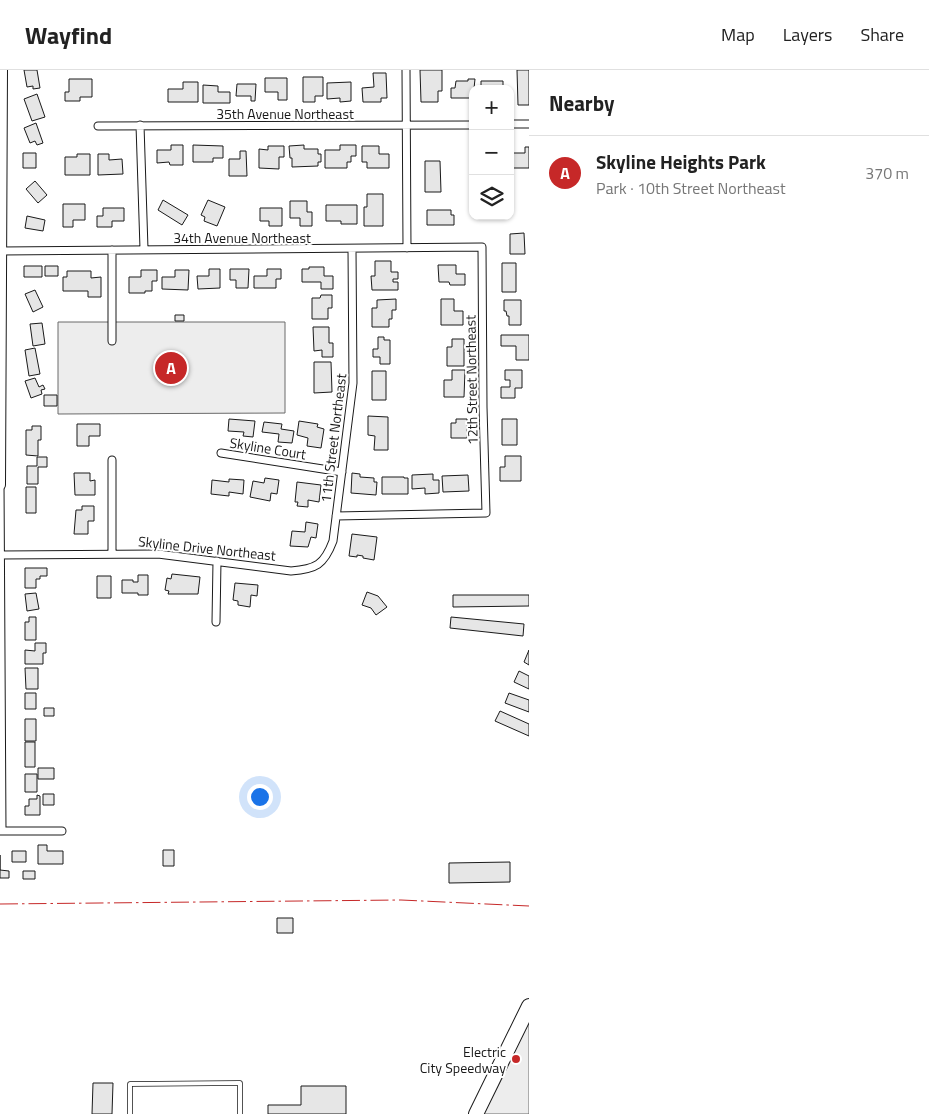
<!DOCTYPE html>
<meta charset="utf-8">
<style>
:root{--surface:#fff;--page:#f2f2f2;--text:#222;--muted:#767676;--line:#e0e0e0;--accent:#c62828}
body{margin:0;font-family:"Titillium Web",sans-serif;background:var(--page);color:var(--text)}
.controls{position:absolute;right:15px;top:15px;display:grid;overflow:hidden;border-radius:10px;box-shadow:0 1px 4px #0004}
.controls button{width:45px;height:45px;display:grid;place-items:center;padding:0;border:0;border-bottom:1px solid var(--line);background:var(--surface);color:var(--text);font:25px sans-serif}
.you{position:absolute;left:259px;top:726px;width:18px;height:18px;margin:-12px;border:4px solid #fff;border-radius:50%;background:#1a73e8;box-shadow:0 0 0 8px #1a73e833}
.badge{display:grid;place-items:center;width:32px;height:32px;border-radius:50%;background:var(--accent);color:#fff;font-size:16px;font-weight:700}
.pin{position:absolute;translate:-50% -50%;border:2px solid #fff;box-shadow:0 1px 5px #0006}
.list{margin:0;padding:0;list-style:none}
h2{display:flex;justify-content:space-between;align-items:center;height:65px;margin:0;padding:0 20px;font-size:21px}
h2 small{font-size:16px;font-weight:400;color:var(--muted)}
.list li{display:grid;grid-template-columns:32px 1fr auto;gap:15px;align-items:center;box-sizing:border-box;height:75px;padding:0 20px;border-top:1px solid var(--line)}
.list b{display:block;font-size:19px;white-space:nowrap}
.list p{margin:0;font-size:16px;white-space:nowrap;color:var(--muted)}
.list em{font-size:16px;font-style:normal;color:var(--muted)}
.icon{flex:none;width:28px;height:28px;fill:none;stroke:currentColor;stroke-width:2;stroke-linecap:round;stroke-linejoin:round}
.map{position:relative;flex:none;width:529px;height:1044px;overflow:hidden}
header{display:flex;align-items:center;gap:30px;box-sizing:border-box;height:70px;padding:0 25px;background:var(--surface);border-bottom:1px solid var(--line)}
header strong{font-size:24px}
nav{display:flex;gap:28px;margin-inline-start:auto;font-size:18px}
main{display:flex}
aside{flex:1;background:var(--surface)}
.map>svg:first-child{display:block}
.built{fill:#ededed;stroke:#6a6a6a}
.building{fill:#e6e6e6;stroke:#1a1a1a}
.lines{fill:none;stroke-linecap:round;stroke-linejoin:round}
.lane-casing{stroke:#1a1a1a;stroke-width:5.5}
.street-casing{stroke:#1a1a1a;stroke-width:9}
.secondary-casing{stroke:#1a1a1a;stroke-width:12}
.highway-casing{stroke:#1a1a1a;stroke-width:16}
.lane{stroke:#fff;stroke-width:4}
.street{stroke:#fff;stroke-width:7}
.secondary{stroke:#fff;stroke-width:10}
.highway{stroke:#fff;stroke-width:14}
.power{stroke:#c62828;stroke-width:1;stroke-dasharray:18 4 2.5 4;stroke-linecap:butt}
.poi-dot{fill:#c62828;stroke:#fff;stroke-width:2}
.labels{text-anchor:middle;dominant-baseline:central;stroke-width:4;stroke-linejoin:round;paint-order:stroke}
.street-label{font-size:14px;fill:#1a1a1a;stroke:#fff}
.poi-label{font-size:14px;fill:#1a1a1a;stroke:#fff;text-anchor:end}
</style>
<header>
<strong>Wayfind</strong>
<nav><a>Map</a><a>Layers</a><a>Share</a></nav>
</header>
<main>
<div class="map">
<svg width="529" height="1044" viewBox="0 0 529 1044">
<rect width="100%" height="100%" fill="#fff"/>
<path class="built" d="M58 252H285V343L58 344Z
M529 934V1044H476Z"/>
<path class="building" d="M24 0H37L40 18 33 19V16L27 17Z
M420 0H442V21H438V32H421Z
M517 0H529V35H518Z
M373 3H386L387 28H381V32H363L362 18 374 17Z
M303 7H323V26H315V32H303Z
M265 8H287V30H278V22H265Z
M69 9H92V27H80V31H65V22H69Z
M468 9H475L473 28H451V18H455L456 11H468Z
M481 11H503V19H481Z
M183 12H198V32H168V19H183Z
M351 12V31L340 32V28L327 29V13Z
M237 14H256L255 31H251V26H236Z
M203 15 218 16V22H230V33H203Z
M37 24 45 47 32 51 24 29Z
M36 53 43 73 37 75 35 71 30 73 24 58Z
M171 75H183V95H170L169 92 157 93V80H171Z
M193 75 223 76V88H213V92H193Z
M304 75V79H318V84H321V92H318V96L292 97V88H290L289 76Z
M340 75H356V86H351V92H347V98H325V80H340Z
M268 76H284V87H279V99L259 98V79L268 80Z
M362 76H379V84H389V98H367V92H362Z
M525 77H529V98H512V83H525Z
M240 81H246L247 106H229V89H240Z
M23 83H36V98H23Z
M77 84H90V105H65V87H77Z
M98 84H109V90L122 89 123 104 98 105Z
M425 91H440L441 122H425Z
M35 111 47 125 38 133 26 119Z
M367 124H383V156H364V137H367Z
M163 130 188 145 182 155 158 140Z
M208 130 225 137 217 156 204 151 205 147 201 145Z
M290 131H307V142H312V156H300V148H290Z
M63 134H85V150H73V157H63Z
M326 135H357V154H341V151H326Z
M103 138H124V151H112V157H97V146H103Z
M260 138H282V156H269V151H260Z
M427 140H451V145H454V155H427Z
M27 146 45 150 43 161 25 158Z
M524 163 525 184H510V164Z
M375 191H391V202H398V209H393V212H398V220H372L371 206H375Z
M502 193H516V222H502Z
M438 195H456V204H465V215H450L449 212H439Z
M24 196H42V207H24Z
M45 196H58V206H45Z
M309 197H324V206H333V219H321V212H302V199H309Z
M209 199H220V218L198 219 197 206H209Z
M230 199H249L248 218H236V210H230Z
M267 199H281V209H276V218H254V206H267Z
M141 200H157V211H152V221H145V223H129V207H141Z
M175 200H189L188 220 162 219V207H175Z
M67 201H91V208L101 207V227H88V221H63V207H67Z
M35 220 43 237 33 242 25 224Z
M321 225H332V238H328V249H312V228H320Z
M396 229V240H392V249H389V257H372V238H377V230Z
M441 229H454V241H463V255H441Z
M504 230H521V255H509V246H507L506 241H504Z
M175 245H184V251H175Z
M42 253 45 274 33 276 30 254Z
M313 257H329V273H333V287H322V280L314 281Z
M501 265H529V290H516V276H501Z
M378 267H384V270H390V294H380V287H373V279H378Z
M452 269H464V296H447V277H452Z
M35 278 40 304 29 306 25 280Z
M314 292H331L332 322 314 323Z
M452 300H465L464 327H444V310H452Z
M505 300H522V318H515V328H501V317H510V310H505Z
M372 301H386V330H372Z
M35 308 39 317 43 315 45 319 41 320 42 324 31 328 25 311Z
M44 325H57V336H44Z
M368 346 388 347V380H374L375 366 368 365Z
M229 349 255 351 253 367 243 366 244 362 228 361Z
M456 349H467V368H451V353H456Z
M502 349H517V375H502Z
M299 351 318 354 317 357 324 359 321 378 307 376 308 368 297 365Z
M264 352 282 354 281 359 294 361 292 373 278 372 279 364 262 362Z
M77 354H100V366H89V376H77Z
M32 356H41V370H38V386L26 385V360H32Z
M505 386H521V411H500V397H505Z
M37 387H47V397H38V414H27V396H37Z
M74 403H90V411L95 410V425H75Z
M352 403 360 404V407L374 408V412H377L376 425 351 423Z
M433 404V410H439V423L425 424V418L412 419V405Z
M468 405 469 421 443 422 442 406Z
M382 407H404V408H408V424H382Z
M265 408 279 410 277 424 271 423 270 431 250 427 253 411 264 413Z
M229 409 244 410 243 424 229 422V426L211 424 212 410 229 412Z
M297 412 321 415 319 432 308 430V437L297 436 298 432H295Z
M26 417H36V443H26Z
M82 436H94V451H88V464H74L76 440H82Z
M306 452 318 454 316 468 311 467 308 477 290 476 292 461 305 462Z
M352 464 377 467 374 490 363 488V486L357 485V487L349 486Z
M25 498H47V506H40V509H36V518H25Z
M172 504 200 507 198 524H168L169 521 165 520 167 508 171 509Z
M138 505H148V525H138V523H122V510H133V512H138Z
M97 506H111V528H97Z
M235 513 258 515 257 526 251 525 250 537 238 535V531L233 530Z
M367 522 378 526 387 537 376 545 371 538 362 535Z
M36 523 39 539 27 541 25 524Z
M453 525H529V536L453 537Z
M29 547H36V570H25V552H29Z
M451 547 524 554 523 566 450 558Z
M35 573H46V583H43V594H25V580L35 581Z
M529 580V595L524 592Z
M25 598H38V619H26Z
M519 601 529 606V619L514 612Z
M25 623H36V639H25Z
M509 623 529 630V642L505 633Z
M44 638H54V646H44Z
M500 641 529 654V666L495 651Z
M25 649H36V671H25Z
M25 672H35V697H25Z
M38 698H54V709H38Z
M25 704H37V722H25Z
M43 724H54V735H43Z
M37 725 40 726V745H25V736H29V729H37Z
M38 775H47V781H63V794H38Z
M163 780H174V796H163Z
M12 781H26V792H12Z
M0 785V800L9 801V808H0Z
M510 792V812L449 813V793Z
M23 801H35V809H23Z
M277 848H293V863H277Z
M93 1013H113L112 1044H92Z
M301 1016H346V1044H268V1035H301Z"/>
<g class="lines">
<defs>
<path id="lane" d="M130 1044V1014L240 1013V1044"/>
<path id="street" d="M406 0 407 178
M510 54H529
M140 55 144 179
M98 56 473 55
M112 180V271
M1 181 482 177 483 337 486 443 336 446
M221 383 342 402
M112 390V484
M0 413 2 761
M0 485 158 484 291 501C316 499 324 495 333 471L353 313 352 179
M216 552 217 491
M0 761H62"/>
<path id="secondary" d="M0 415 2 0"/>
<path id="highway" d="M476 1044 529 936"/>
</defs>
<use href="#lane" class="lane-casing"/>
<use href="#street" class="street-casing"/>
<use href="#secondary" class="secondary-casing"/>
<use href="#highway" class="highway-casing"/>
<use href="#lane" class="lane"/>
<use href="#street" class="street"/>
<use href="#secondary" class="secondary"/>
<use href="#highway" class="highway"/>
<path class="power" d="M0 834 401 830 529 836"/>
</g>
<circle class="poi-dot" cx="516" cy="989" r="5"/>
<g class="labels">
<g class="street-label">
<text x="285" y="43">35th Avenue Northeast</text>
<text x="242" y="167">34th Avenue Northeast</text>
<text transform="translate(471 310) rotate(-91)">12th Street Northeast</text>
<text transform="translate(333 368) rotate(-83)">11th Street Northeast</text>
<text transform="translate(268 378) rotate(9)">Skyline Court</text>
<text transform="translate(207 478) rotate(6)">Skyline Drive Northeast</text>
</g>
<g class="poi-label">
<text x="506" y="981">Electric<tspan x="506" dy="16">City Speedway</tspan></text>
</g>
</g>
</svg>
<div class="controls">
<button>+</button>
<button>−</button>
<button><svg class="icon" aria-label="layers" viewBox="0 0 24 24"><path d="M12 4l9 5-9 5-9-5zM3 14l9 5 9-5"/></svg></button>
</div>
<div class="you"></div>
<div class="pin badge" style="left:171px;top:298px">A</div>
</div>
<aside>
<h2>Nearby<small></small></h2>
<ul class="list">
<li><span class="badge">A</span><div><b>Skyline Heights Park</b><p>Park · 10th Street Northeast</p></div><em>370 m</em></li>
</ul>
</aside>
</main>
